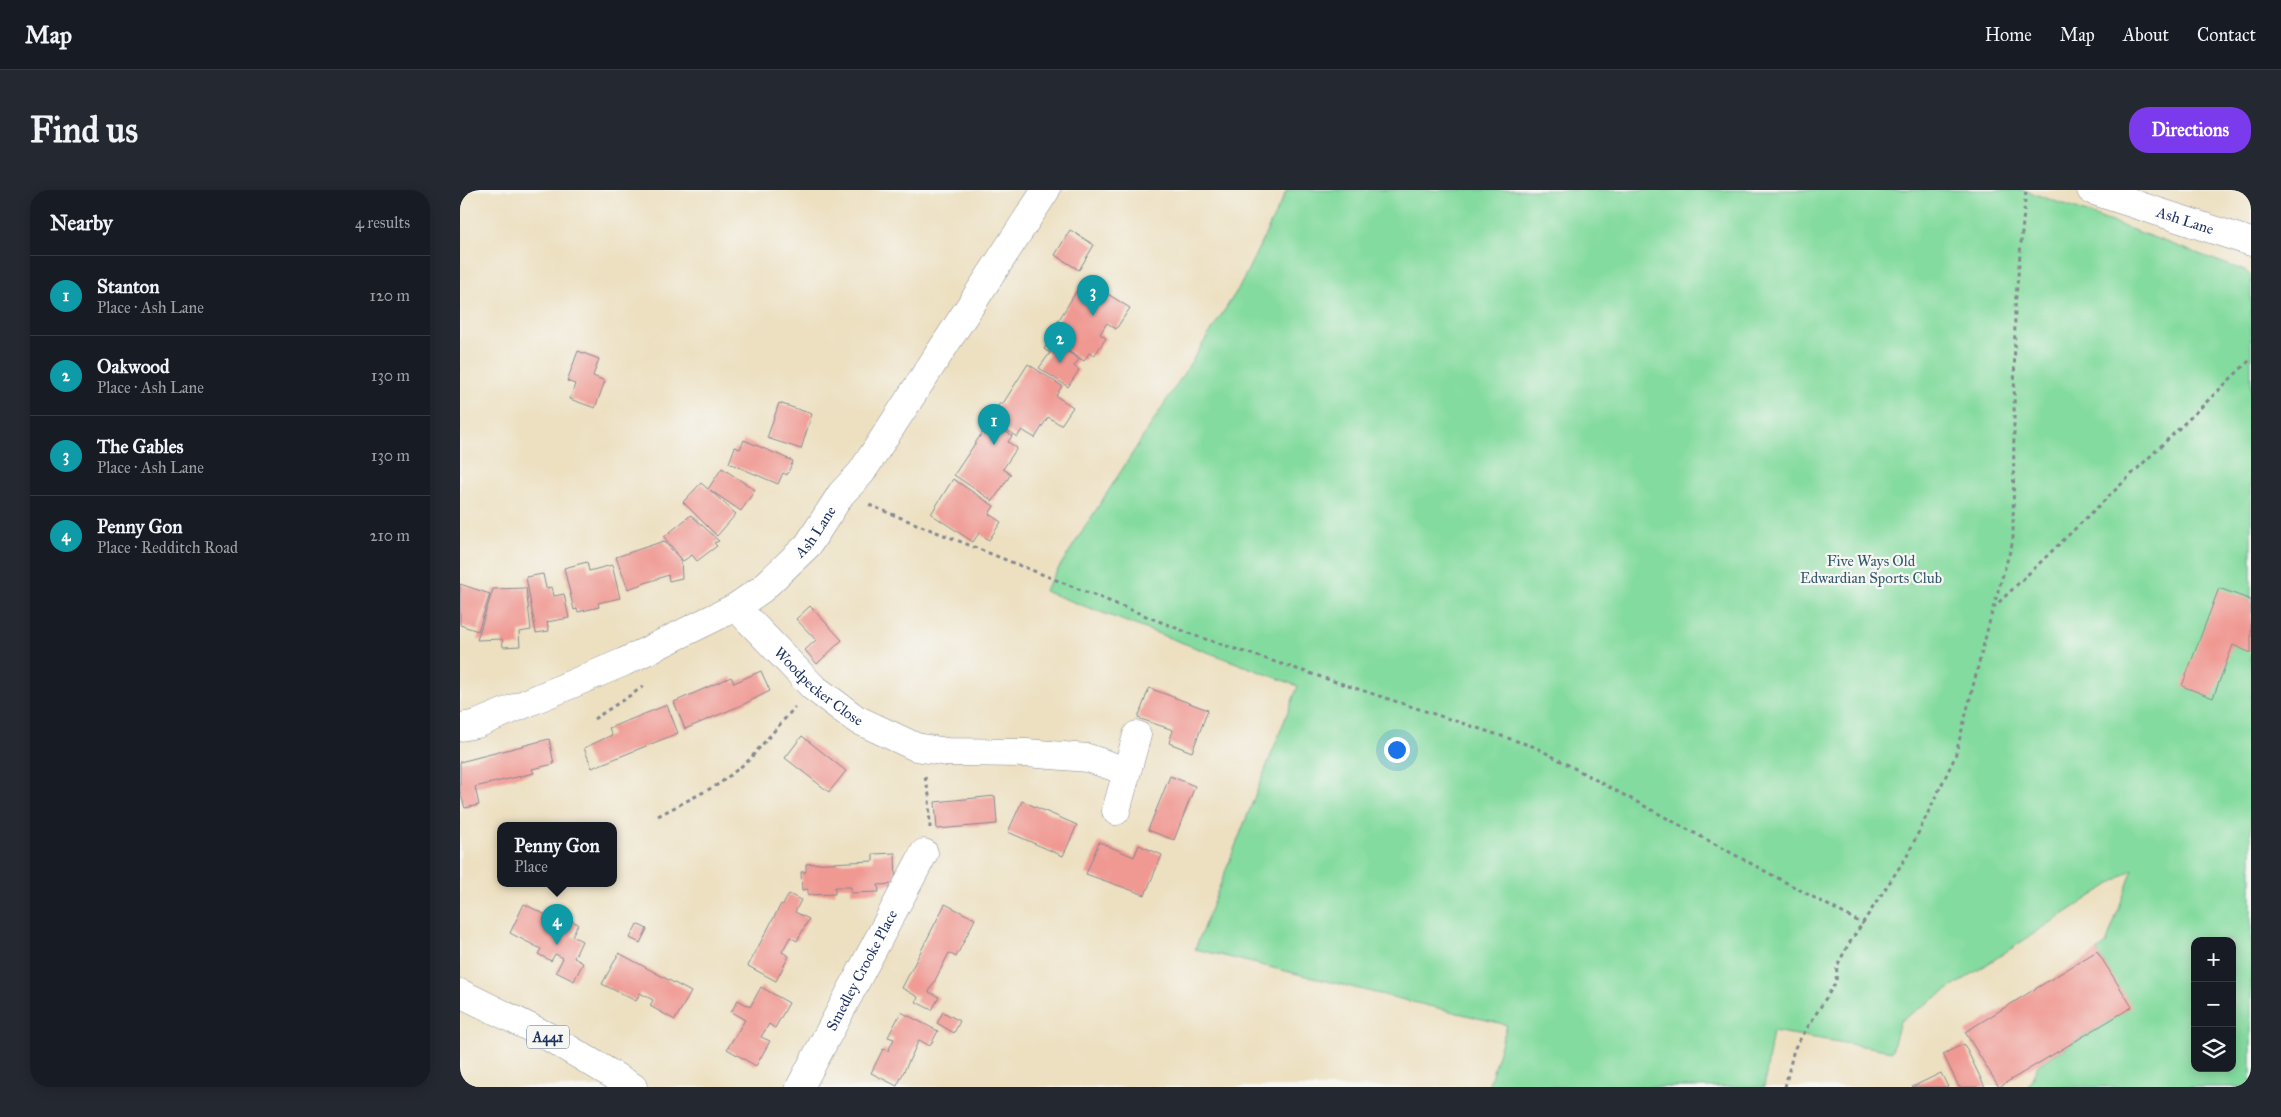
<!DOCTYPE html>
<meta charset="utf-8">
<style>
:root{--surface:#171b24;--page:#242831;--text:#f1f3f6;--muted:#9ea1a6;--line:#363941;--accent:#7c3aed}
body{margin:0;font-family:"IM FELL Great Primer",serif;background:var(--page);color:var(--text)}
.controls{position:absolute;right:15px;bottom:15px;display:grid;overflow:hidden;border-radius:10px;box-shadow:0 2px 12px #0003}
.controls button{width:45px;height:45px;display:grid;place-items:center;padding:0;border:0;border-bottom:1px solid var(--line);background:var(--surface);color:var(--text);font:25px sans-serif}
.you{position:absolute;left:936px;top:559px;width:18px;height:18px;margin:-12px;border:4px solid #fff;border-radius:50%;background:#1a73e8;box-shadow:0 0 0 8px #1a73e833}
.badge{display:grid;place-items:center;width:32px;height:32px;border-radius:50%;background:var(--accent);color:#fff;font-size:16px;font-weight:700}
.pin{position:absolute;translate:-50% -41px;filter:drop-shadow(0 1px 2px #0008)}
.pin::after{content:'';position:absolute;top:26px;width:18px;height:15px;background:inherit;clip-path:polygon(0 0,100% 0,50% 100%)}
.popup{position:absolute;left:37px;top:632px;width:120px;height:65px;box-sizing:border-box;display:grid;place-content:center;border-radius:10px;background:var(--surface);filter:drop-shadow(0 1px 4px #0005);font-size:16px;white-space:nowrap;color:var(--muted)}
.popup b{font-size:19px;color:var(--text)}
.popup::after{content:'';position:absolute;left:50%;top:100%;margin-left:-10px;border:10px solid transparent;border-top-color:var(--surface)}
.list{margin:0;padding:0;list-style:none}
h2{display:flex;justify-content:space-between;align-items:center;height:65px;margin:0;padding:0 20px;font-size:21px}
h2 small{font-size:16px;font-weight:400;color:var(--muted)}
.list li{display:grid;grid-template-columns:32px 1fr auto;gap:15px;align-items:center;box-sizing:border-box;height:80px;padding:0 20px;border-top:1px solid var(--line)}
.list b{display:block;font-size:19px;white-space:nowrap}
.list p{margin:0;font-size:16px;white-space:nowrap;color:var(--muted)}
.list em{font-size:16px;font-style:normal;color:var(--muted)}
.icon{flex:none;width:28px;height:28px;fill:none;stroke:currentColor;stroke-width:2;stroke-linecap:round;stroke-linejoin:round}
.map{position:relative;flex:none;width:1791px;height:897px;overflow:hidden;border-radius:20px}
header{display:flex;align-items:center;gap:30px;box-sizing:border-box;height:70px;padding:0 25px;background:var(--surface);border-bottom:1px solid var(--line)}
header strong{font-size:24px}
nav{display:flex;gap:28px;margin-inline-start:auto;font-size:18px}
.intro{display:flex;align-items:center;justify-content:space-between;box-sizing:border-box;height:120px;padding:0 30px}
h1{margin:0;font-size:35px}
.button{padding:12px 22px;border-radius:20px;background:var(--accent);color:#fff;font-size:18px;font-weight:700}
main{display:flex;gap:30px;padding:0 30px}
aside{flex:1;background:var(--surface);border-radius:20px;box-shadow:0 2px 12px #0003}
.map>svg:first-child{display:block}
.green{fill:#84db9f;stroke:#50857e;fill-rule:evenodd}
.building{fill:#f09993}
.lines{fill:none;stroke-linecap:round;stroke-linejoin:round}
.street-casing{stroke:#848890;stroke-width:29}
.highway-casing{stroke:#848890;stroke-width:29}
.path{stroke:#848890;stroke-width:3;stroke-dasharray:4 4;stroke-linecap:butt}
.street{stroke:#fff;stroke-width:28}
.highway{stroke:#fff;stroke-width:28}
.labels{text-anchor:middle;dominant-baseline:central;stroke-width:4.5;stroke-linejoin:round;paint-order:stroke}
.shield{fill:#f6f6f2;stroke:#5d6b8a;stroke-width:1}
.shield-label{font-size:14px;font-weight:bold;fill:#1b2f5e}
.street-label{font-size:15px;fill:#1b2f5e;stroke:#f6f6f2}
.park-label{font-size:15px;fill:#355a6e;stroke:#f6f6f2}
</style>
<header>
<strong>Map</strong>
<nav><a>Home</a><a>Map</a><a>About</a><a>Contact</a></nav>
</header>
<div class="intro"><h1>Find us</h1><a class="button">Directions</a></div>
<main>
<aside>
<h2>Nearby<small>4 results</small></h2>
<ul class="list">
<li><span class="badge" style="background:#0f9aa8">1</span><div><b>Stanton</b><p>Place · Ash Lane</p></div><em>120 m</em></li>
<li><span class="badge" style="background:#0f9aa8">2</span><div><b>Oakwood</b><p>Place · Ash Lane</p></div><em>130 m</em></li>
<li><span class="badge" style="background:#0f9aa8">3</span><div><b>The Gables</b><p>Place · Ash Lane</p></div><em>130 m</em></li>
<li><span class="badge" style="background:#0f9aa8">4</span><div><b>Penny Gon</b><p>Place · Redditch Road</p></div><em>210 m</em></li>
</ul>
</aside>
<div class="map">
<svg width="1791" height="897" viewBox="0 0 1791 897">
<rect width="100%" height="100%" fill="#f6f6f2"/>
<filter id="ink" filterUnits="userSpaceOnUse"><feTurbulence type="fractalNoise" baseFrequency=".02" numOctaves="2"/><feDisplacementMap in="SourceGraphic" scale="10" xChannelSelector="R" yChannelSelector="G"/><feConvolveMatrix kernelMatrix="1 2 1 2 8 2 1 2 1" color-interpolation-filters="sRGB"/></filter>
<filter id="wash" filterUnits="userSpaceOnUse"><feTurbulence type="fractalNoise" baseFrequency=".0096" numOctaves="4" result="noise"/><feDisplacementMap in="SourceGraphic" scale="20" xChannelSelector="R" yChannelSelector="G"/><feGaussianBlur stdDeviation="1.12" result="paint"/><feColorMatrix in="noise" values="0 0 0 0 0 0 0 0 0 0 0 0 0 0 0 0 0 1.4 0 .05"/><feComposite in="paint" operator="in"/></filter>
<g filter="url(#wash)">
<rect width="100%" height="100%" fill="#ede0c1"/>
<path class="green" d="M827 0H1564L1785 81 1791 86V897H1568L1578 875 1671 817 1637 761 1646 754 1673 679 1440 831 1432 861 1313 841 1304 897H1028L1047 835 735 759 838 496 584 401 780 96ZM1735 751H1772V878H1735Z"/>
<g id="blocks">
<path class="building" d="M610 40 634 55 619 80 595 65Z
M624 89 670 118 656 139 647 133 640 144 646 148 634 166 629 163 624 171 597 154 601 147 592 141Z
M590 150 619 169 614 176 619 180 608 197 579 178 590 163 584 159Z
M118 161 139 169 133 186 145 191 135 218 110 209 115 194 107 191Z
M568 174 602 196 596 206 613 217 601 235 588 227 575 248 562 240 557 247 530 229 540 213 542 215Z
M319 213 352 224 341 259 307 248Z
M533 233 552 246 548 252 557 258 543 279 551 284 533 311 494 285 526 237 529 240Z
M284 250 333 271 327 285 323 283 318 294 269 273 275 257 280 259Z
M262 278 295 300 281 321 250 300 276 324 257 346 223 312 241 293 248 299Z
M493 289 534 316 529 324 541 332 529 350 519 343 513 352 471 324Z
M231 325 259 351 254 353 257 356 237 371 232 365 223 371 204 347Z
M204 351 221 370 222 388 209 391 208 385 168 399 156 367Z
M127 372 129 381 152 375 160 408 138 413 139 417 118 422 117 419 114 420 104 378Z
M83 384 86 398 92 397 94 406 104 404 109 428 87 432 89 441 76 443 66 387Z
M0 394 30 404 18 441 0 435Z
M66 398 71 440 59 442 60 456 43 457 42 449 17 450 33 399Z
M1759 398 1791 410V463L1773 455 1753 508 1722 496Z
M350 416 382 450 357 474 345 460 356 450 336 429Z
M301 481 310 501 282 515 225 539 214 512 271 487 274 493Z
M689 498 748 520 732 562 709 553 713 540 678 528Z
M207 515 218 543 132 578 124 558 152 545 149 538Z
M342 546 386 581 369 602 325 568Z
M89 549 94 574 72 579 74 583 15 597 19 615 5 618 0 602V572Z
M710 586 735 596 714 650 688 640Z
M535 606 537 634 477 639 475 612Z
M562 611 617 635 603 666 548 642Z
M639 652 674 667 679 655 702 665 685 705 626 684Z
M435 663 436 694 418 695 419 702 391 703V697H375V704L348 705V699L342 700 341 682H346V674L413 671V664Z
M329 704 341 710 335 722 349 729 337 751 330 747 322 762 329 766 316 791 288 776 321 714 323 715Z
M64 714 92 728 95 722 118 734 112 746 122 751 114 768 123 773 114 791 96 782 103 768 95 764 91 771 78 764 81 759 50 743Z
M485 714 515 729 496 767 489 763 469 802 479 807 472 820 456 812 458 807 442 798Z
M177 734 187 739 180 753 170 748Z
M1637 761 1672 817 1539 897 1505 842Z
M159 763 231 802 215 830 190 816 193 810 180 803 176 811 142 794Z
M301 797 329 813 315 838 309 834 301 847 310 851 296 876 267 859 285 830 271 822 278 810 290 817Z
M441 822 478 841 470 856 459 850 437 896 411 883 423 859 428 861 434 849 428 847Z
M483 822 500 831 494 843 477 833Z
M1504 854 1525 897H1499L1483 864Z
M1481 883 1488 897H1452Z"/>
</g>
</g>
<g filter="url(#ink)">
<use href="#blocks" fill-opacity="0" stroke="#848890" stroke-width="1"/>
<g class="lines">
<defs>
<g id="street">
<path id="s1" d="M1631 0 1791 52"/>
<path id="s2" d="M276 417 353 497 396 529 456 557 487 562 566 563 628 568 666 581"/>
<path id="s3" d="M0 537 17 534 164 472 276 417 302 399 348 355 381 304 401 283 586 0"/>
<path d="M656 621 677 545"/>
<path id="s4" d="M340 897 464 663"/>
</g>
<path id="highway" d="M0 803 87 846 173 897"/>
</defs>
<use href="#street" class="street-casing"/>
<use href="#highway" class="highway-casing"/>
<path class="path" d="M409 315 736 446 1075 557 1403 734
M1533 418 1791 169
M134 529 186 495
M465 587 469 605 470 638
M198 626 259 594 288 571 335 517
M1325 897 1334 859 1376 792 1377 776 1388 755 1447 666 1495 567 1533 418 1553 351 1555 117 1566 0"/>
<use href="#street" class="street"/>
<use href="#highway" class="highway"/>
</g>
</g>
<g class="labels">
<rect class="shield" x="67" y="835.5" width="42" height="23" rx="4"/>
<g class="shield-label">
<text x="88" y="847">A441</text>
</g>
<g class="street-label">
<text stroke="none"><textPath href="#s1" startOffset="99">Ash Lane</textPath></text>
<text stroke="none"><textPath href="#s3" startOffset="412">Ash Lane</textPath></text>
<text stroke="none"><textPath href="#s2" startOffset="115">Woodpecker Close</textPath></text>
<text stroke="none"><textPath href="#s4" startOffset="132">Smedley Crooke Place</textPath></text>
</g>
<g class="park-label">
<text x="1411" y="371">Five Ways Old<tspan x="1411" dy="17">Edwardian Sports Club</tspan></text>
</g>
</g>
</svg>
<div class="controls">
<button>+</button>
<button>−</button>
<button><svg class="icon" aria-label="layers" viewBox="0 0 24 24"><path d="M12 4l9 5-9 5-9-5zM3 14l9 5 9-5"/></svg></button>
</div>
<div class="you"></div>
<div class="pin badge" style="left:534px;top:255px;background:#0f9aa8">1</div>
<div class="pin badge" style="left:600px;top:173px;background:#0f9aa8">2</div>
<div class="pin badge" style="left:633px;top:126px;background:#0f9aa8">3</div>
<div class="pin badge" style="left:97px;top:755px;background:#0f9aa8">4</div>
<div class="popup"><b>Penny Gon</b>Place</div>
</div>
</main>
